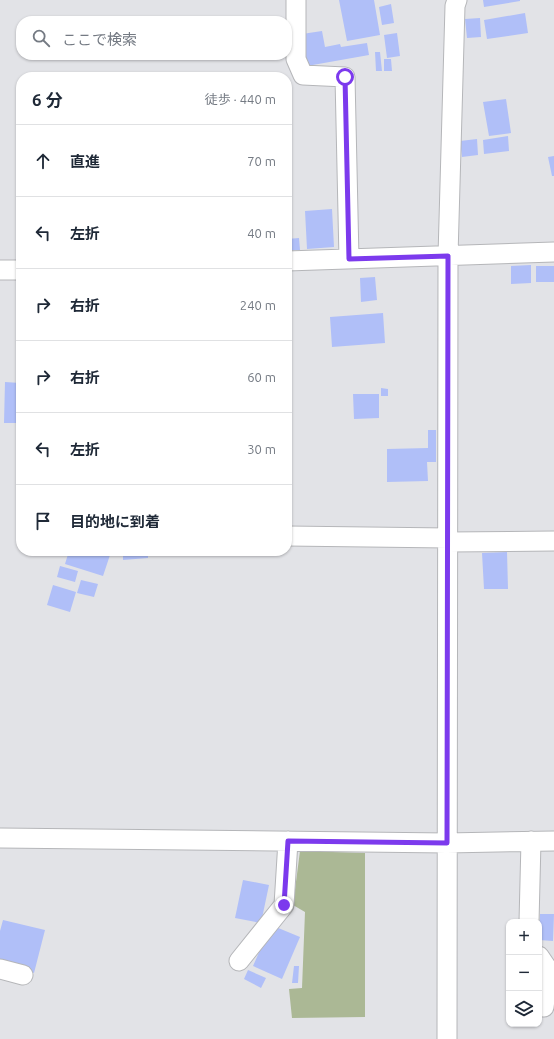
<!DOCTYPE html>
<html lang="ja">
<meta charset="utf-8">
<style>
:root{--surface:#fff;--page:#f2f2f3;--text:#1f2937;--muted:#747a83;--line:#e0e1e3}
body{margin:0;font-family:Ubuntu,"Noto Sans JP",sans-serif;background:var(--page);color:var(--text)}
.controls{position:absolute;right:12px;bottom:12px;display:grid;overflow:hidden;border-radius:8px;box-shadow:0 1px 3px #0004}
.controls button{width:36px;height:36px;display:grid;place-items:center;padding:0;border:0;border-bottom:1px solid var(--line);background:var(--surface);color:var(--text);font:20px sans-serif}
.stop{position:absolute;width:12px;height:12px;margin:-9px;border:3px solid #7c3aed;border-radius:50%;background:#fff}
.stop.end{background:#7c3aed;border-color:#fff;box-shadow:0 1px 4px #0008}
.list{margin:0;padding:0;list-style:none}
h2{display:flex;justify-content:space-between;align-items:center;height:52px;margin:0;padding:0 16px;font-size:17px}
h2 small{font-size:13px;font-weight:400;color:var(--muted)}
.list li{display:grid;grid-template-columns:26px 1fr auto;gap:12px;align-items:center;box-sizing:border-box;height:72px;padding:0 16px;border-top:1px solid var(--line)}
.list b{display:block;font-size:15px;white-space:nowrap}
.list em{font-size:13px;font-style:normal;color:var(--muted)}
.icon{flex:none;width:22px;height:22px;fill:none;stroke:currentColor;stroke-width:2;stroke-linecap:round;stroke-linejoin:round}
.map{position:relative;flex:none;width:554px;height:1039px;overflow:hidden}
.search{position:absolute;background:var(--surface);box-shadow:0 1px 3px #0004;left:16px;top:16px;width:276px;height:44px;display:flex;align-items:center;gap:10px;box-sizing:border-box;padding:0 14px;border-radius:16px;color:var(--muted);font-size:15px}
.panel{position:absolute;background:var(--surface);box-shadow:0 1px 3px #0004;left:16px;top:72px;width:276px;height:484px;border-radius:16px}
.map>svg:first-child{display:block}
.green{fill:#abb895}
.building{fill:#b0bff8}
.lines{fill:none;stroke-linecap:round;stroke-linejoin:round}
.minor-casing{stroke:#b5b6b9;stroke-width:21}
.minor{stroke:#fff;stroke-width:19}
.route{stroke:#7c3aed;stroke-width:5}
</style>
<div class="map">
<svg width="554" height="1039" viewBox="0 0 554 1039">
<rect width="100%" height="100%" fill="#e2e3e7"/>
<path class="green" d="M300 851 365 853V1017L292 1018 289 989 302 988 305 912 293 905Z"/>
<path class="building" d="M339 0H374L380 35 347 41Z
M483 0H520V1L484 7Z
M391 4 394 23 382 25 379 7Z
M525 13 528 33 487 39 484 20Z
M480 18 481 37 467 38 465 19Z
M322 31 325 47 340 44 341 47 367 43 369 55 307 66 302 34Z
M397 33 400 56 387 58 384 35Z
M375 52H380L382 71H376Z
M384 59H391L392 71H384Z
M506 99 511 133 489 136 483 102Z
M508 136 509 151 484 154 483 140Z
M477 139 478 155 462 157 460 141Z
M554 156V176H552L548 157Z
M332 209 334 247 307 249 305 211Z
M299 238 300 250H287V239Z
M531 265V283L511 284V266Z
M536 266H554V282H536Z
M375 277 377 300 361 302 360 278Z
M383 313 385 343 332 347 330 317Z
M5 382 20 383 19 423H4Z
M381 388 388 389V396H381Z
M353 394H379V418L354 419Z
M428 430H436V462H427L428 481 387 482V449L428 448Z
M69 551H99L110 555 103 576 65 564Z
M123 551H148V558L123 560Z
M507 552 508 589H484L482 553Z
M60 566 78 571 75 582 57 577Z
M81 580 98 584 94 597 77 593Z
M53 585 76 592 70 612 47 605Z
M243 880 269 885 261 923 235 918Z
M540 914H554L553 941 539 940Z
M3 920 45 930 34 973 0 964V931Z
M271 925 300 937 282 979 253 966Z
M294 966H299L298 983H292Z
M248 970 266 978 261 988 244 979Z"/>
<g class="lines">
<defs>
<path id="minor" d="M296 0V59L303 75 345 77 349 259
M287 261 554 252
M0 270H21
M287 536 448 538
M448 542 554 541
M0 838 447 843 554 841
M529 922 531 841
M539 956 549 971 544 1007
M239 961 284 905 288 841
M0 969 23 975
M447 1039 448 256 455 6 457 0"/>
</defs>
<use href="#minor" class="minor-casing"/>
<use href="#minor" class="minor"/>
</g>
<g class="lines">
<path class="route" d="M284 905 288 841 447 843 448 256 349 259 345 77"/>
</g>
</svg>
<div class="controls">
<button>+</button>
<button>−</button>
<button><svg class="icon" aria-label="layers" viewBox="0 0 24 24"><path d="M12 4l9 5-9 5-9-5zM3 14l9 5 9-5"/></svg></button>
</div>
<div class="stop" style="left:345px;top:77px"></div>
<div class="stop end" style="left:284px;top:905px"></div>
<div class="search"><svg class="icon" aria-label="search" viewBox="0 0 24 24"><circle cx="10" cy="10" r="6"/><path d="M15 15l6 6"/></svg>ここで検索</div>
<section class="panel">
<h2>6 分<small>徒歩 · 440 m</small></h2>
<ul class="list">
<li><svg class="icon" aria-label="ahead" viewBox="0 0 24 24"><path d="M12 20V5M6 11l6-6 6 6"/></svg><div><b>直進</b></div><em>70 m</em></li>
<li><svg class="icon" aria-label="left" viewBox="0 0 24 24"><path d="M17 20v-9H6M10 6l-5 5 5 5"/></svg><div><b>左折</b></div><em>40 m</em></li>
<li><svg class="icon" aria-label="right" viewBox="0 0 24 24"><path d="M7 20v-9h11M14 6l5 5-5 5"/></svg><div><b>右折</b></div><em>240 m</em></li>
<li><svg class="icon" aria-label="right" viewBox="0 0 24 24"><path d="M7 20v-9h11M14 6l5 5-5 5"/></svg><div><b>右折</b></div><em>60 m</em></li>
<li><svg class="icon" aria-label="left" viewBox="0 0 24 24"><path d="M17 20v-9H6M10 6l-5 5 5 5"/></svg><div><b>左折</b></div><em>30 m</em></li>
<li><svg class="icon" aria-label="arrive" viewBox="0 0 24 24"><path d="M6 21V4h12l-3 4 3 4H6"/></svg><div><b>目的地に到着</b></div></li>
</ul>
</section>
</div>
